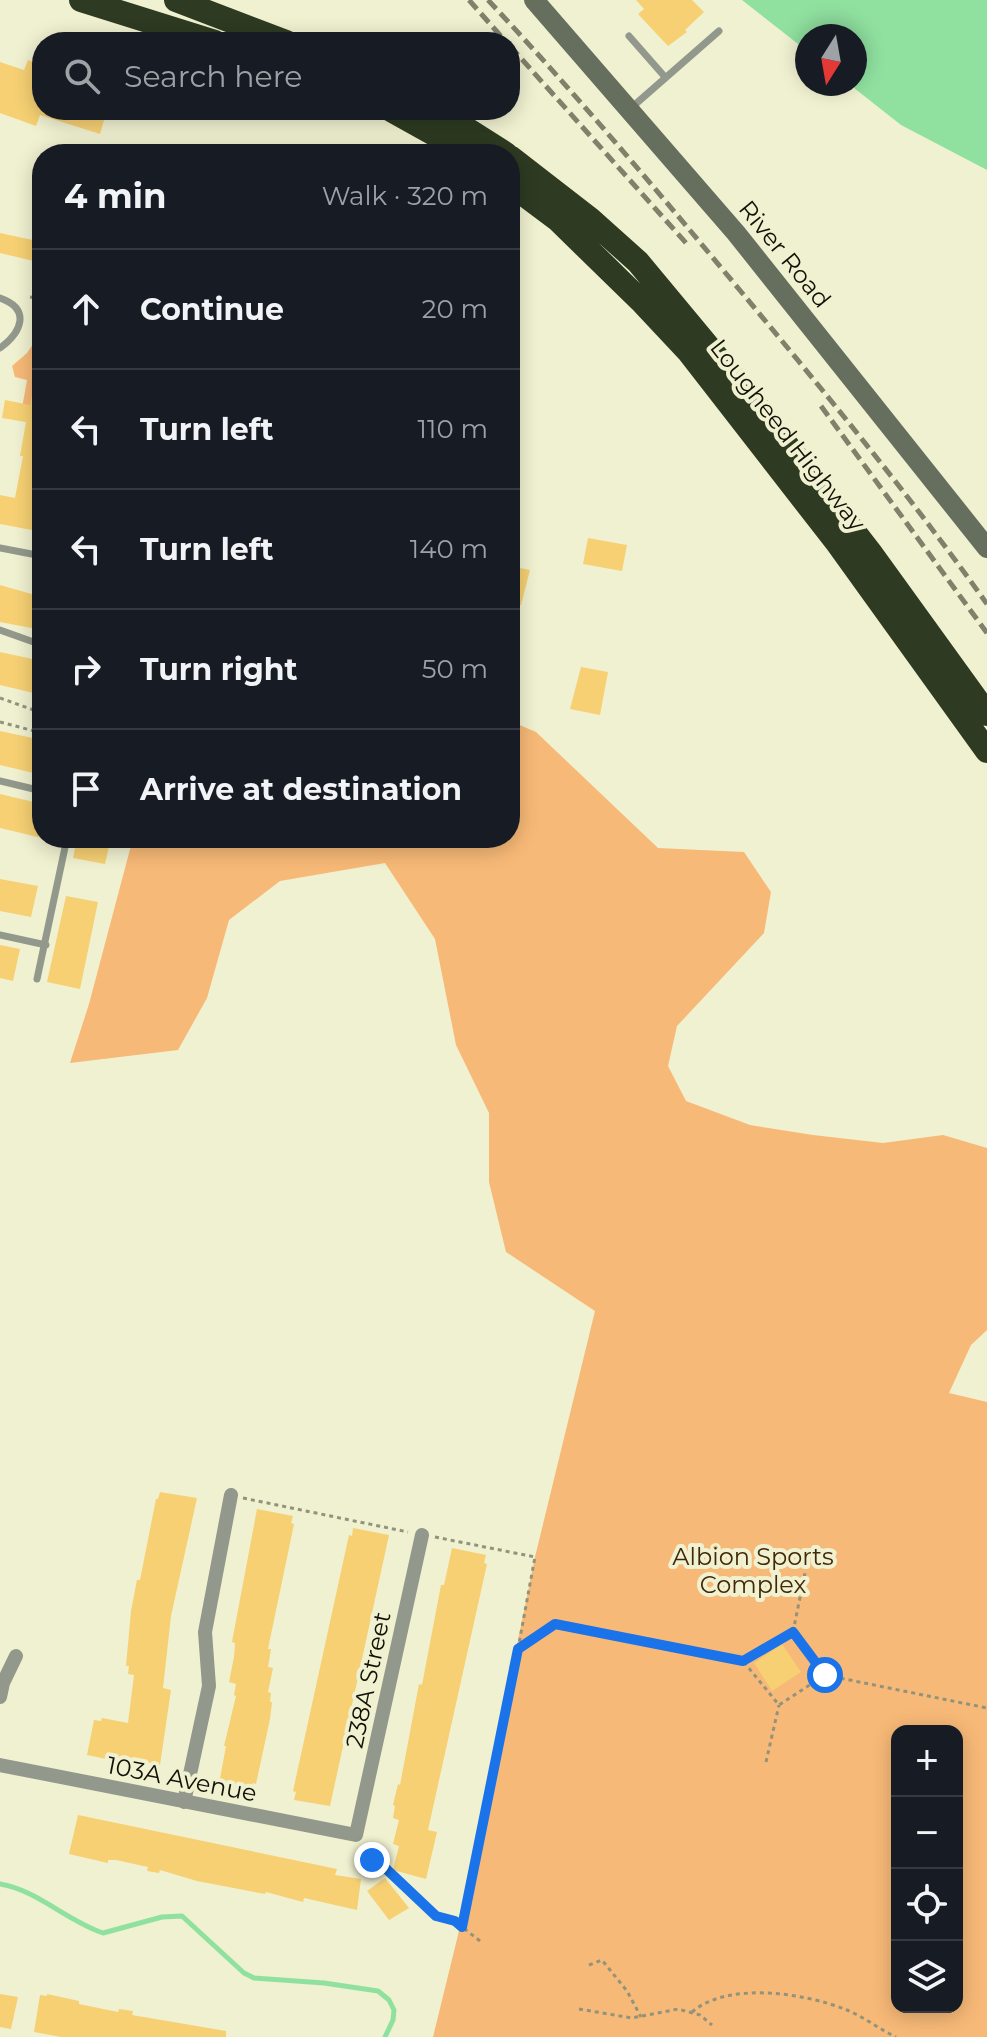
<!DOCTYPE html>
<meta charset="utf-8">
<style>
:root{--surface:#171b24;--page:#20242c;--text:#f1f3f6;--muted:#9ea1a6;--line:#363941}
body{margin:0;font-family:Montserrat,sans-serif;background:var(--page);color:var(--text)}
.controls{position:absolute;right:24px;bottom:24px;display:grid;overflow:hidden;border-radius:16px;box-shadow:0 4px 20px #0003}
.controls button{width:72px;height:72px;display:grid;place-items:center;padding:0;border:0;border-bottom:2px solid var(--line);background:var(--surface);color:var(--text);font:40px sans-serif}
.compass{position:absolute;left:795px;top:24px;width:72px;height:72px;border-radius:50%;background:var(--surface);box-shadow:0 4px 20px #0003;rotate:191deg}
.stop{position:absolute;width:24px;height:24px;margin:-18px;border:6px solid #1a73e8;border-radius:50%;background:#fff}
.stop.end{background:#1a73e8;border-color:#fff;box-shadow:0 2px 8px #0008}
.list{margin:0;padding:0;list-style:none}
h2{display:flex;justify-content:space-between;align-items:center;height:104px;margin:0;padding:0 32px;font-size:34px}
h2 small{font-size:26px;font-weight:400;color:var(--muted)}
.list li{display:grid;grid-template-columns:52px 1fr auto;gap:24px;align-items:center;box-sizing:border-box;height:120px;padding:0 32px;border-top:2px solid var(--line)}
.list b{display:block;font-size:30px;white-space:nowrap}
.list em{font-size:26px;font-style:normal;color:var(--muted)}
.icon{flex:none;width:44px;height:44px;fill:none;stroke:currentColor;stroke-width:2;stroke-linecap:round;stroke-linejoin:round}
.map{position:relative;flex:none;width:987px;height:2037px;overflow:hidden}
.search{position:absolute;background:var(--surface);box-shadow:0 4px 20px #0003;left:32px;top:32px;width:488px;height:88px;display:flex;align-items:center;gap:20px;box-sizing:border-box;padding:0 28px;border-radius:32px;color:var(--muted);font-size:30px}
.panel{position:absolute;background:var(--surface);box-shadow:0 4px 20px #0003;left:32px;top:144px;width:488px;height:704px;border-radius:32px}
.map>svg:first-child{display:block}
.green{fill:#f7b977;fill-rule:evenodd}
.water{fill:#90e1a0}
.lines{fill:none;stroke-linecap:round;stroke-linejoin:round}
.stream{stroke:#90e1a0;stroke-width:5}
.building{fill:#f6d073}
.path{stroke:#93937c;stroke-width:3;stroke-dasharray:4 4;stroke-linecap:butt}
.lane{stroke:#92988b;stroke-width:7}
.street{stroke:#92988b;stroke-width:14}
.secondary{stroke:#666f5d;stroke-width:20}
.highway{stroke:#2e3a21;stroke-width:24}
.rail{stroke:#80806b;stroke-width:5;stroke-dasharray:12 6;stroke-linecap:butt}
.route{stroke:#1a73e8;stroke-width:10}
.labels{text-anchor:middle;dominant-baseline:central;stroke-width:8;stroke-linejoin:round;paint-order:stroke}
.street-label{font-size:24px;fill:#121107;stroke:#f0f1d0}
.park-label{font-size:24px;fill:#422807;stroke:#f0f1d0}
</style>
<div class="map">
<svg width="987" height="2037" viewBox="0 0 987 2037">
<rect width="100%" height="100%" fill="#f0f1d0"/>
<path class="green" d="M42 313V391L29 410 22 408 27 380 15 377 12 366 27 353 37 338Z
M510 721 536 732 658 848 744 852 771 892 764 933 677 1026 668 1066 686 1101 750 1125 813 1135 883 1143 943 1135 987 1148V1330L971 1345 949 1393 987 1402V2037H433L458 1935 535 1557 595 1311 506 1252 489 1182V1113L456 1045 435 939 385 863 280 881 229 920 207 998 178 1050 70 1063 89 1004 133 838H510ZM897 1731H957V2007H897Z"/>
<path class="water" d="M742 0H987V170L901 125 849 84H855V36H807V51Z"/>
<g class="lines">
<path class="stream" d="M0 1884C37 1890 67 1921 103 1933L162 1917 182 1916 244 1973 254 1978 324 1983 378 1991 389 2000 394 2010 393 2020 385 2037"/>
</g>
<path class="building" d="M636 0H692L704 12 685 30 687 32 668 46 638 14 644 9Z
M28 60 42 65V110H107L100 134 40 115 36 126 0 113V62L24 70Z
M0 233 42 242V263L0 253Z
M36 375H42V513L36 512 32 530 0 524V495L15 498 23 456H20L26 422 2 418 5 400 30 405Z
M588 538 627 545 622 571 583 564Z
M510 566 530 570 521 605 510 602Z
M0 585 42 597V630L0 622Z
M0 652 42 661V695L0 685Z
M581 667 608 672 600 715 570 709Z
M0 731 42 740V775L0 765Z
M0 794 42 804V838L0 828Z
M77 838H111L105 864 73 858Z
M0 879 38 886 31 917 0 911Z
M66 896 98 902 80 989 47 982Z
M0 945 20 949 13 981 0 978Z
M160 1492 197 1498 171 1616 163 1688 171 1690 160 1765 122 1757 121 1762 87 1755 94 1720 101 1721 102 1718 128 1723 134 1675 128 1674 129 1666H126L131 1611 137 1580H140L156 1499H158Z
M257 1509 293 1516 291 1523 294 1524 268 1649H271L268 1667 273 1668 268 1692 271 1693 270 1702H272L270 1719 256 1784 253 1783 251 1791 219 1784 226 1746H224L236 1696 234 1695 236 1684 229 1682 234 1657 235 1643 232 1642Z
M353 1528 389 1535 330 1806 294 1800 296 1792 293 1791 349 1535 352 1536Z
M452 1548 486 1555 484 1563 487 1564 428 1830 437 1832 426 1879 393 1870 399 1846 393 1844 399 1820 393 1818 395 1806 393 1805 398 1784 400 1785 419 1684 422 1685 441 1585H444Z
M782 1644 801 1672 772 1691 754 1663Z
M78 1815 337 1869 335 1875 361 1879 357 1910 304 1898 303 1902 266 1892 265 1894 197 1881 160 1870 159 1873 147 1871 148 1867 116 1860H108V1863L69 1854Z
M385 1878 409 1908 389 1920 367 1891Z
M0 1994 18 1997 11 2029 0 2027Z
M47 1994 79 2001V2004L118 2012 119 2009 133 2011 132 2015 226 2031V2037H61L34 2032 40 1995 47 1996Z"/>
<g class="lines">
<path class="path" d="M30 297 42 299
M34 537V534
M0 698 42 713
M0 722 42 733
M243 1498 408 1532
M435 1537 535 1557 518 1649
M793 1632 805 1573
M825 1675 987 1708
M766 1762 779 1705
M368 1851 376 1864 378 1861 381 1864 380 1865 436 1916 455 1921 462 1927
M480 1941 462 1927 518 1649 555 1624 743 1661 779 1705 825 1675 793 1632 743 1661
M589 1965 602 1960 627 1991 641 2017
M579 2009 632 2018 678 2009 700 2015 712 2025
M692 2012C728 1981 805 1993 847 2010 864 2017 879 2029 896 2037"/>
<path class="lane" d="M629 36 665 77
M631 108 719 31
M0 298C31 309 22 332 0 348
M0 548 42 556
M0 630 42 645
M0 781 42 791
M0 935 46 945
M37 979 67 838"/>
<path class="street" d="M0 1697 3 1683 16 1656
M0 1765 356 1835 422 1535
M184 1802 209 1686 205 1632 231 1495"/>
<path class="secondary" d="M534 0 736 233 987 548"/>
<path class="highway" d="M81 0 215 42
M176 0 286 42
M391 110 470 154
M437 110 506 154
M510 157 590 219 638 262 741 386 870 552 987 714
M510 184 558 220 643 303 688 351 838 544 987 751"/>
<path class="rail" d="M469 0 506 42
M488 0C577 95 660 194 743 294 827 395 911 497 987 604
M510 46 686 243
M821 406 987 633"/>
</g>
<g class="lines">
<path class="route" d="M372 1860 381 1864 436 1916 455 1921 462 1927 518 1649 555 1624 743 1661 793 1632 825 1675"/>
</g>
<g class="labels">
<g class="street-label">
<text transform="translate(785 254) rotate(51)">River Road</text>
<text transform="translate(788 435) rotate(52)">Lougheed Highway</text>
<text transform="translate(368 1680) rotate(-78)">238A Street</text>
<text transform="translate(182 1779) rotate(11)">103A Avenue</text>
</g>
<g class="park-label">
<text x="753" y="1556">Albion Sports<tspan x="753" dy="28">Complex</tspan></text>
</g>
</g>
</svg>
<div class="controls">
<button>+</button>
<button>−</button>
<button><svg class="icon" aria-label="locate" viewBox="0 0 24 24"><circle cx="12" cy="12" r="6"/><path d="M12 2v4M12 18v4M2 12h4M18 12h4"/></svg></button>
<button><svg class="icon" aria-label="layers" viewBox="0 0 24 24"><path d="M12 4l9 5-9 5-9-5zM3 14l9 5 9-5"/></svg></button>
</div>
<svg class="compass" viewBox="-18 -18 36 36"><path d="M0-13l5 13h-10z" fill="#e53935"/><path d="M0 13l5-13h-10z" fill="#9ea1a6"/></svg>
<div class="stop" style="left:825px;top:1675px"></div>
<div class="stop end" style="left:372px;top:1860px"></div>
<div class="search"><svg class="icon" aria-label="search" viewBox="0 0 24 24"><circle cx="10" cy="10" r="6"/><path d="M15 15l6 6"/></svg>Search here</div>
<section class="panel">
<h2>4 min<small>Walk · 320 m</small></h2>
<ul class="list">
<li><svg class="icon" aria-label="ahead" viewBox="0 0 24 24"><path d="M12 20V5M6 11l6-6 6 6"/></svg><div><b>Continue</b></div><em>20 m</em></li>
<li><svg class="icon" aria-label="left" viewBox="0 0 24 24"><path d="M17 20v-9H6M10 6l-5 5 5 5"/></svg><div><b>Turn left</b></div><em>110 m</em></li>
<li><svg class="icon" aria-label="left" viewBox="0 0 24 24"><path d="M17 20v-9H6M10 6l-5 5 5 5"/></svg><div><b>Turn left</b></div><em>140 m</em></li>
<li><svg class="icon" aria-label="right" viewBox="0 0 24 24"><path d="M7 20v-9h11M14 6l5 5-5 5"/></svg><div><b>Turn right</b></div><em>50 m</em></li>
<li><svg class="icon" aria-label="arrive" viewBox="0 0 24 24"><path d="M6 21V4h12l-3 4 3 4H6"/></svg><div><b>Arrive at destination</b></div></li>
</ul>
</section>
</div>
